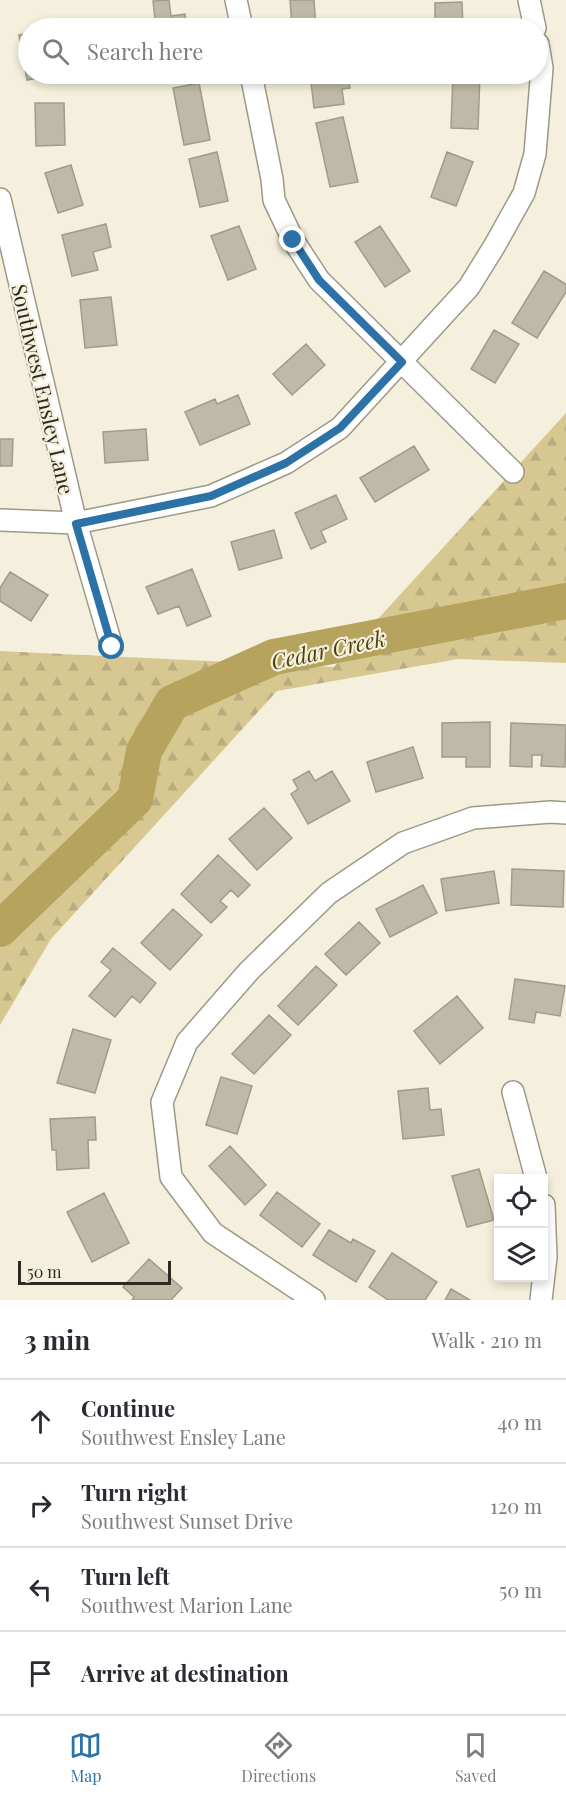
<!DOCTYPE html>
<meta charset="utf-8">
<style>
:root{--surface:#fff;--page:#f7f7f7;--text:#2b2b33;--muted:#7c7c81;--line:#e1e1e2;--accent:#2c72a7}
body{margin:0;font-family:"Playfair Display",serif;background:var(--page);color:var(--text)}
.controls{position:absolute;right:18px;bottom:18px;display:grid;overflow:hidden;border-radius:0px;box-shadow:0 3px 9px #0003}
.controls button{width:54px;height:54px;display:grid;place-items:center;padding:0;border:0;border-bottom:2px solid var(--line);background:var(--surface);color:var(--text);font:30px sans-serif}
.scale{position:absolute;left:18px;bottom:15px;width:153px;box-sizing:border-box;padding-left:6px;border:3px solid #2c2a22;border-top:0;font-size:16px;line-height:21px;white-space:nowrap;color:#2c2a22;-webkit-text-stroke:4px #f5f0dd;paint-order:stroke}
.stop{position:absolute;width:18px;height:18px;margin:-14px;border:4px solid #2c72a7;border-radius:50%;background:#fff}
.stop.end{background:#2c72a7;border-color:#fff;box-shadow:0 2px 6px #0008}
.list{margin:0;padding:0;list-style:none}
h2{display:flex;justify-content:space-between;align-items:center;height:78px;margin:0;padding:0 24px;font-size:26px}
h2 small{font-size:20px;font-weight:400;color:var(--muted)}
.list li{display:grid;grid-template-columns:39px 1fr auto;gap:18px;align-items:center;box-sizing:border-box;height:84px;padding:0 24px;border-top:2px solid var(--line)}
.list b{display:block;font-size:22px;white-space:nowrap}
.list p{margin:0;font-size:20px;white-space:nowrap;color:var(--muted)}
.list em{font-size:20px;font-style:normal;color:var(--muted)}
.icon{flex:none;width:33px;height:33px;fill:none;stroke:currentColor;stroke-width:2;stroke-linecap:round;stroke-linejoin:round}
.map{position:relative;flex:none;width:566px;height:1300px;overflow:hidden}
.search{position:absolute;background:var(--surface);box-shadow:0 3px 9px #0003;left:18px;right:18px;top:18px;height:66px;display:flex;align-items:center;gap:15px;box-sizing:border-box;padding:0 21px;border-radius:33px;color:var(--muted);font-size:22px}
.sheet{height:414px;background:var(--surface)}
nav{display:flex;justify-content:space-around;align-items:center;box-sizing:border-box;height:84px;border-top:2px solid var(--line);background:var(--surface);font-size:16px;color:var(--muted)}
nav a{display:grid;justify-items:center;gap:3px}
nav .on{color:var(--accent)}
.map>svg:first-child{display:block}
.forest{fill:url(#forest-firs)}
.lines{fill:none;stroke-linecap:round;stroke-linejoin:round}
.river{stroke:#b6a35d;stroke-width:36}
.building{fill:#bfbaa8;stroke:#a19c8a;stroke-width:1.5}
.minor-casing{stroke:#9d9987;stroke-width:24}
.minor{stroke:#fff;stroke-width:21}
.route{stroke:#2c72a7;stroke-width:8}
.labels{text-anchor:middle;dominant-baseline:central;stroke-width:4.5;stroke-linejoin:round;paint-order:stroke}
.street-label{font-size:21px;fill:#2c2a22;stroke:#f5f0dd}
.water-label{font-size:22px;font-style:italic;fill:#4e4106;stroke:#f5f0dd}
</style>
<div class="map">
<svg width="566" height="1300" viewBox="0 0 566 1300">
<defs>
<pattern id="forest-firs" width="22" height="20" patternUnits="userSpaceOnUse" patternTransform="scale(1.5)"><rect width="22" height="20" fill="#d7c892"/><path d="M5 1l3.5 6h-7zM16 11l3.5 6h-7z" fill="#b9ac7e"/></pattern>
</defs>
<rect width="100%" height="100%" fill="#f5f0dd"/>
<path class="forest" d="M566 413V663L458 659 277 691 51 939 0 1025V651L334 667Z"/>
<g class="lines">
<path class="river" d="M0 929 135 799 144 751 172 703 274 657 566 601"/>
</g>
<path class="building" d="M169 0 171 16 185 14 187 28H156L153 1Z
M290 0H314L316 28H292Z
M462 2 463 28H435V3Z
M28 33V74H58L27 80 19 35Z
M310 74H348L350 88 342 89 344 104 314 108Z
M453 74 480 75 478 129 451 128Z
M199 83 210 140 184 145 173 88Z
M35 103H64L65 145 36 146Z
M343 117 358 182 330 187 316 123Z
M217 152 228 201 200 207 189 159Z
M447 152 473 162 456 206 431 197Z
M71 165 83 205 58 213 45 173Z
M106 224 111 247 93 252 98 270 72 276 62 235Z
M239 226 256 269 228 280 211 236Z
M380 226 410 271 385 287 355 242Z
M544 271 566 284V292L537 338 512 323Z
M111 297 117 345 85 348 80 300Z
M494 330 519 344 495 383 471 369Z
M306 344 325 365 292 395 273 374Z
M238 395 250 424 200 445 185 412 215 399 217 404Z
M146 429 148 460 105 463 103 432Z
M0 439H13L12 466H0Z
M414 446 429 470 375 502 360 478Z
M336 495 347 519 321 531 326 542 311 549 295 513Z
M274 530 282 558 239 570 231 542Z
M192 569 211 616 187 626 179 606 158 614 146 587Z
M10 572 48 595 31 621 0 601V588Z
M490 722V767H466V757H442V723Z
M511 723 566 725 565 767 541 766 542 755H532V767L510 766Z
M413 747 423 778 376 792 367 762Z
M309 771 315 781 332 771 350 801 308 824 291 794 298 789 293 780Z
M264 808 292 838 257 870 229 839Z
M218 855 250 885 238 897 231 890 220 901 227 907 211 923 181 894Z
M512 869 564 871 563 907 511 905Z
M494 871 499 903 446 911 441 879Z
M423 885 437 913 390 937 376 909Z
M173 909 202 935 170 970 141 943Z
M359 922 380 943 346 975 325 954Z
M113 948 156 983 140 1003 132 996 115 1017 89 996 111 970 101 962Z
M316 966 337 985 298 1025 278 1006Z
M515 979 565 986 560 1016 536 1012 534 1023 509 1019Z
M457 996 483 1028 440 1064 414 1031Z
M269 1015 291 1035 254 1074 232 1054Z
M73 1029 111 1040 95 1093 57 1083Z
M221 1077 252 1086 237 1134 206 1125Z
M428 1088 430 1110 441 1109 444 1135 403 1139 398 1091Z
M95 1117 96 1140H88L89 1168 57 1170 56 1150H52L50 1119Z
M230 1146 266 1185 245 1205 209 1166Z
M479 1169 494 1220 467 1227 452 1176Z
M277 1192 320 1224 302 1247 260 1215Z
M104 1193 129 1243 92 1262 67 1212Z
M329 1230 351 1243 353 1239 375 1251 356 1282 313 1255Z
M392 1253 437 1282 425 1300H388L369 1287Z
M149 1259 182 1288 171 1300H132L134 1297 123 1287Z
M451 1289 470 1300H445Z"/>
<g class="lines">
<defs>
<path id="minor" d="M236 0 242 28
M529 0 535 28
M251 74 272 179 274 200 293 240 319 280 513 472
M0 199 76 523 112 647
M0 520 76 523 211 496 286 463 340 428 469 287 495 245 524 193 535 154 542 68 538 44
M513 1092 536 1178
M314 1300 213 1233 171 1177 162 1102 187 1042 249 971 329 893 403 843 473 818 551 812 566 813
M541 1300 546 1257 544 1205"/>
</defs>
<use href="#minor" class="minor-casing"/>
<use href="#minor" class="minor"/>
</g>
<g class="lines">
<path class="route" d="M112 647 76 524 211 496 286 463 340 428 402 362 319 280 293 240"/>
</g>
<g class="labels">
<g class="street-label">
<text transform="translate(44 389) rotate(77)">Southwest Ensley Lane</text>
</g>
<g class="water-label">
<text transform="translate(328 649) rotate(-12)">Cedar Creek</text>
</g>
</g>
</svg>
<div class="controls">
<button><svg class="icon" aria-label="locate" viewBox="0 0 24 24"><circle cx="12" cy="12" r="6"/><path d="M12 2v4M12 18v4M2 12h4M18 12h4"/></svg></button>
<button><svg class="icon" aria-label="layers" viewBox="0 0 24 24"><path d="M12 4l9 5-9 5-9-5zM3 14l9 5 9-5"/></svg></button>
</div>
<div class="scale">50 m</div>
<div class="stop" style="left:112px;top:647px"></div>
<div class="stop end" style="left:293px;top:240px"></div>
<div class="search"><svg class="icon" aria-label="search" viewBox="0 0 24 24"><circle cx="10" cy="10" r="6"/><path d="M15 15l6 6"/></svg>Search here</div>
</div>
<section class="sheet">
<h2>3 min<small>Walk · 210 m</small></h2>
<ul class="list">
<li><svg class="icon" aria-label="ahead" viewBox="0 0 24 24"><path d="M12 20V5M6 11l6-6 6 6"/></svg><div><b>Continue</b><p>Southwest Ensley Lane</p></div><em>40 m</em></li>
<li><svg class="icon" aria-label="right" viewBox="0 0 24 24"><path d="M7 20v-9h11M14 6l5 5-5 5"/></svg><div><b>Turn right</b><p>Southwest Sunset Drive</p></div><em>120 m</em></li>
<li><svg class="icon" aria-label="left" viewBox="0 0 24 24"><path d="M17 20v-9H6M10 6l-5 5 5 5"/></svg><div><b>Turn left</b><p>Southwest Marion Lane</p></div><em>50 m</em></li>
<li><svg class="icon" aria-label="arrive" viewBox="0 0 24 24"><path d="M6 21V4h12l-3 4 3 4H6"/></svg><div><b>Arrive at destination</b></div></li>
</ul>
</section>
<nav>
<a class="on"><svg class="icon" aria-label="map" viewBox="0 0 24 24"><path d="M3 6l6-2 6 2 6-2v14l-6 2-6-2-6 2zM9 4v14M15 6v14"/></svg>Map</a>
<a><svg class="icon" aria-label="directions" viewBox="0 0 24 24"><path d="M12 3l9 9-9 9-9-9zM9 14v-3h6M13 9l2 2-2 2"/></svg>Directions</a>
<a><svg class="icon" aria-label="saved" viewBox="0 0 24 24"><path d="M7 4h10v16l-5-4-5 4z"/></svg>Saved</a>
</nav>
